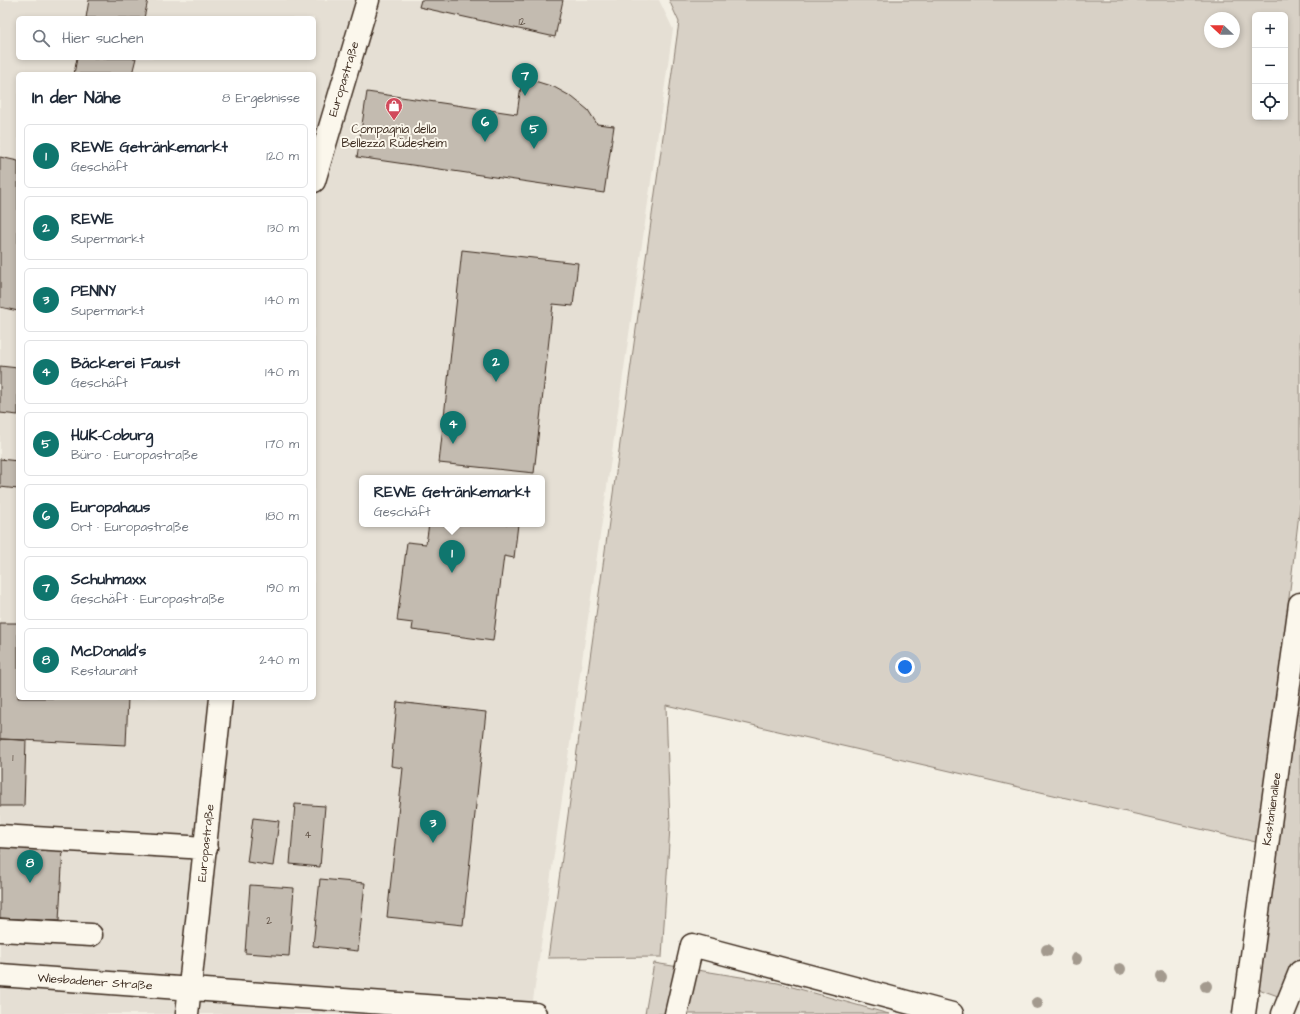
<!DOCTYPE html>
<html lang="de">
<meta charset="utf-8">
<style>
:root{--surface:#fff;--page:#f2f2f3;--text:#1f2937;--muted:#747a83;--line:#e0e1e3;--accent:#0f766e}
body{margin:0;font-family:"Architects Daughter",sans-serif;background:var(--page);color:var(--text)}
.controls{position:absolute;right:12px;top:12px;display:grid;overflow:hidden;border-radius:6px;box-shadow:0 2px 6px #0003}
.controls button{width:36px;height:36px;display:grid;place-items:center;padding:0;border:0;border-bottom:1px solid var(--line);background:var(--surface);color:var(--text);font:20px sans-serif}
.compass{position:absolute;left:1204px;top:12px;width:36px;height:36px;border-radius:50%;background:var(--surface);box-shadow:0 2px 6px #0003;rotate:292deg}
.you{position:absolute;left:905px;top:667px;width:14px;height:14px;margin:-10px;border:3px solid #fff;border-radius:50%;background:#1a73e8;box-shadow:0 0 0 6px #1a73e833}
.badge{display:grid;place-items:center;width:26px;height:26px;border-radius:50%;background:var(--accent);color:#fff;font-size:13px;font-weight:700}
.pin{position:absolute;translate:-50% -33px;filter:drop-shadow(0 1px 2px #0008)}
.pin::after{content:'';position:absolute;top:21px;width:14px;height:12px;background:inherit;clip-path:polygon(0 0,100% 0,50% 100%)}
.popup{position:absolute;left:359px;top:475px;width:186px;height:52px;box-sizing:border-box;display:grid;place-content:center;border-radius:6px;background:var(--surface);filter:drop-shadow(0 1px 3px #0005);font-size:13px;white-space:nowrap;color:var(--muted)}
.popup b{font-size:15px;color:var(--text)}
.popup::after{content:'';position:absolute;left:50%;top:100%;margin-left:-8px;border:8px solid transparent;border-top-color:var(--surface)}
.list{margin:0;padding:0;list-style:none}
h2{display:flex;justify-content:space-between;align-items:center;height:52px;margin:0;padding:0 16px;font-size:17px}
h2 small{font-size:13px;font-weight:400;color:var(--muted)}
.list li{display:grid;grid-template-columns:26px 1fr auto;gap:12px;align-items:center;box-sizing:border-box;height:64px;margin:0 8px 8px;padding:0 8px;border:1px solid var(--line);border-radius:6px}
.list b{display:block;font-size:15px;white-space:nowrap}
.list p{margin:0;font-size:13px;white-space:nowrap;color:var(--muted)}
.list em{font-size:13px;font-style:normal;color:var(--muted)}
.icon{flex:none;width:22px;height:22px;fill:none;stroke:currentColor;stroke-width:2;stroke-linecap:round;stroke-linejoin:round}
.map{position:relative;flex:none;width:1300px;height:1014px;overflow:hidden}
.search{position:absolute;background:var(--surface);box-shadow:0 2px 6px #0003;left:16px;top:16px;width:300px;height:44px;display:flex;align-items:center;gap:10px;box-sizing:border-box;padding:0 14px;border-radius:6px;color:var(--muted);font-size:15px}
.panel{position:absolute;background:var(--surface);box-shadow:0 2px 6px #0003;left:16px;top:72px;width:300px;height:628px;border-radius:6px}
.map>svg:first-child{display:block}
.built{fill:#e5dfd4;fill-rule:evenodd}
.green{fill:#d8d1c6;stroke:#8a7e72;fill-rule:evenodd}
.building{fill:#c3bbb0;stroke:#3b2a1e}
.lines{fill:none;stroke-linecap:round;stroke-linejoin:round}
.minor-casing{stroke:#3b2a1e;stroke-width:25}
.minor{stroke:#fbf7ec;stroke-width:22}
.tree{fill:#a39a8e}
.labels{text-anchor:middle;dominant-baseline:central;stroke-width:4;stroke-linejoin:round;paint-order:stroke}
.number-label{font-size:10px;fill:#5d4e42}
.street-label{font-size:12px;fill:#3b2a1e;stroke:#fbf7ec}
.poi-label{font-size:12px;fill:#3b2a1e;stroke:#fbf7ec}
</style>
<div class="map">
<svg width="1300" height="1014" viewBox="0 0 1300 1014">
<rect width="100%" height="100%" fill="#f3efe4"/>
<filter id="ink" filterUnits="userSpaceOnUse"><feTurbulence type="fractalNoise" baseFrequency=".025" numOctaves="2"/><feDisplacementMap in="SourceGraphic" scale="8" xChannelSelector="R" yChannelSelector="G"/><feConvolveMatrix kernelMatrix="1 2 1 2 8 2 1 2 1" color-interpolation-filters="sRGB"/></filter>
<g filter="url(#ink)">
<path class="built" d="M0 0H659L673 29 531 1014H0ZM18 18H314V58H18ZM18 74H314V698H18ZM362 478H542V524H362Z"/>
<path class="green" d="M669 0H1300V505L1260 843 666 705 670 826 662 957 548 958 679 22ZM1255 15H1285V117H1255ZM1210 18H1234V42H1210Z
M1300 623V1004L1253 987Z
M654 963 778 983 889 1014H645Z"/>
<path class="building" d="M89 0H148L144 18H86Z
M421 0H563L555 37 419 7Z
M77 58H136L132 74H74Z
M522 79 538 82 554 87 572 97 588 110 597 124 614 126 604 193 357 157 367 92 517 114Z
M0 157 18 161V311L0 307Z
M462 250 578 263 573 306 553 304 534 473 439 463Z
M0 366 18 368V415L0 413Z
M0 459 18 461V489L0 487Z
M429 524H518L514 558 504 556 493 641 412 630 413 623 397 621 407 542 426 544Z
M0 623H18V698H128L126 745 0 739Z
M397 702 486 712 463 925 387 917 403 768 391 766Z
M0 739 26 740 24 806H0Z
M295 804 325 806 320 867 290 864Z
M253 818 279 821 273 866 247 862Z
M0 845 63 849 59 921 0 918Z
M320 879 365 883 358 951 313 946Z
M250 885 294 888 289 956 245 953Z"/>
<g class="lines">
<defs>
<path id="minor" d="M314 181 368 0
M0 836 206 848
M0 930 91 935
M0 975 535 1014
M187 1014 221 698
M676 1014 692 945 952 1014
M1244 1014 1300 604
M1283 1014 1300 972"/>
</defs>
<use href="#minor" class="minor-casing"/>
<use href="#minor" class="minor"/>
</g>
<g class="tree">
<circle cx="1047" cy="950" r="6"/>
<circle cx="1076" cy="959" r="6"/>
<circle cx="1120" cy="969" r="6"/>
<circle cx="1161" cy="977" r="6"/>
<circle cx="1206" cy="986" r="6"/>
<circle cx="1037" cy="1003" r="6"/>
</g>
</g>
<defs>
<symbol id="shop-pin" viewBox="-11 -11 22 30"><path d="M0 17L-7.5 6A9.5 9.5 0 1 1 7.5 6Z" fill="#d1495b" stroke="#fbf7ec"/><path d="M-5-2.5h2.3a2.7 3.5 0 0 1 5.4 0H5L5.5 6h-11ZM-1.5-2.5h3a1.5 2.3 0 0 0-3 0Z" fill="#fff"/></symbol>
</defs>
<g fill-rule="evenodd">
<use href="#shop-pin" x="384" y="96" width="20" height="27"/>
</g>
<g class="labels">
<g class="number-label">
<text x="522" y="22">12</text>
<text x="13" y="758">1</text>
<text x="308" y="835">4</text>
<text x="269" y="921">2</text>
</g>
<g class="street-label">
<text transform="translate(344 79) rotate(-73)">Europastraße</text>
<text transform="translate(1272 809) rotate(-82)">Kastanienallee</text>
<text transform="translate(206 843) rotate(-84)">Europastraße</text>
<text transform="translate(95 982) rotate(4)">Wiesbadener Straße</text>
</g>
<g class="poi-label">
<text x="394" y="129">Compagnia della<tspan x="394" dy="14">Bellezza Rüdesheim</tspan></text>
</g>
</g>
</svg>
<div class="controls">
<button>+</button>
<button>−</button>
<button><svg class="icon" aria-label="locate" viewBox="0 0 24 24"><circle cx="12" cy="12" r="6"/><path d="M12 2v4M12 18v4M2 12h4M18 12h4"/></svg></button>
</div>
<svg class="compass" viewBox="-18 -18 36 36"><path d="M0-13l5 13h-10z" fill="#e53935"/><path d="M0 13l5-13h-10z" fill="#747a83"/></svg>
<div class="you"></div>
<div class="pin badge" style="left:452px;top:573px">1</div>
<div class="popup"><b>REWE Getränkemarkt</b>Geschäft</div>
<div class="pin badge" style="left:496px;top:382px">2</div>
<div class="pin badge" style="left:433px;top:843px">3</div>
<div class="pin badge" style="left:453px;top:444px">4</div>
<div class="pin badge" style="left:534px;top:149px">5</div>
<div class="pin badge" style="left:485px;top:142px">6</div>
<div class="pin badge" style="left:525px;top:96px">7</div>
<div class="pin badge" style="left:30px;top:883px">8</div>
<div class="search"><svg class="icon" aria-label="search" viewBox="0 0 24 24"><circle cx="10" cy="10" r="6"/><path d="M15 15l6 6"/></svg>Hier suchen</div>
<section class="panel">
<h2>In der Nähe<small>8 Ergebnisse</small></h2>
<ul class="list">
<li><span class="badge">1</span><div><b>REWE Getränkemarkt</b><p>Geschäft</p></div><em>120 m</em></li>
<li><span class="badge">2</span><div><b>REWE</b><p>Supermarkt</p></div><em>130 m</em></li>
<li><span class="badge">3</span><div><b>PENNY</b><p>Supermarkt</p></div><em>140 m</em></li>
<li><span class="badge">4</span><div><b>Bäckerei Faust</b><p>Geschäft</p></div><em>140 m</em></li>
<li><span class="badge">5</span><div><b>HUK-Coburg</b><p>Büro · Europastraße</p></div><em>170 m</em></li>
<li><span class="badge">6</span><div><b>Europahaus</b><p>Ort · Europastraße</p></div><em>180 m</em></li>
<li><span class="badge">7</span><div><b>Schuhmaxx</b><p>Geschäft · Europastraße</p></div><em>190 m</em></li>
<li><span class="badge">8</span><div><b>McDonald's</b><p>Restaurant</p></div><em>240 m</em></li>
</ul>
</section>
</div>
